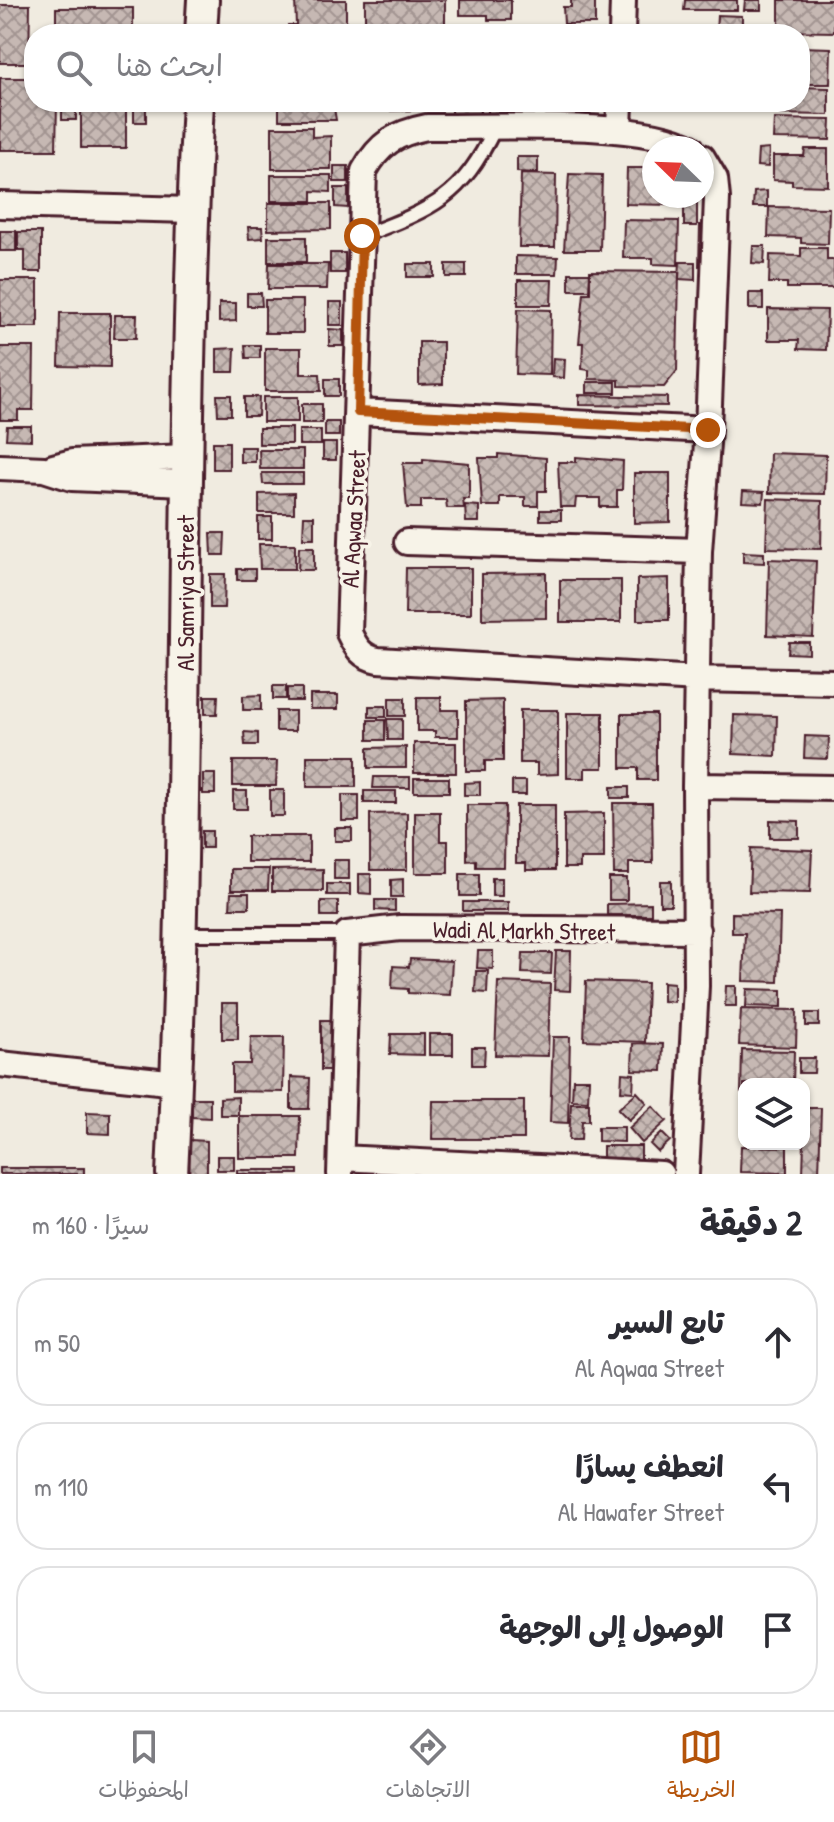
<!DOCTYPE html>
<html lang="ar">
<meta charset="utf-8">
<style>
:root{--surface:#fff;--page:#f7f7f7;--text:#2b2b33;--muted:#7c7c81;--line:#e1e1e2;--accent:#b45309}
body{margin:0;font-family:"Patrick Hand","Playpen Sans Arabic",sans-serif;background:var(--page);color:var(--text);direction:rtl}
.controls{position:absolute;right:24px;bottom:24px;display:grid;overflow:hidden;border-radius:16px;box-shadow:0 2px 6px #0004}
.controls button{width:72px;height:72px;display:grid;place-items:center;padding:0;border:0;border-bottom:2px solid var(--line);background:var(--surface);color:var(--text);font:40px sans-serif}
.compass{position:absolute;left:642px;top:136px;width:72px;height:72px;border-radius:50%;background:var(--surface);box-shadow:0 2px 6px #0004;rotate:293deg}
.stop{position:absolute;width:24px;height:24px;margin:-18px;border:6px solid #b45309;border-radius:50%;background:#fff}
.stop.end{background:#b45309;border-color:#fff;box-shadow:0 2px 8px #0008}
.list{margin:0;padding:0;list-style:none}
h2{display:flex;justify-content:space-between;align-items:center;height:104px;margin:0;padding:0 32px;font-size:34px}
h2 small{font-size:26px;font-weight:400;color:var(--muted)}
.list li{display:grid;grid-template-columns:52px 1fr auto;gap:24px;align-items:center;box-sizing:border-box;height:128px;margin:0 16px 16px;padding:0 16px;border:2px solid var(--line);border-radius:32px}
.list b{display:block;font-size:30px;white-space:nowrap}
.list p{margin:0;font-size:26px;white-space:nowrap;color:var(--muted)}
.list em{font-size:26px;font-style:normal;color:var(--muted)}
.icon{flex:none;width:44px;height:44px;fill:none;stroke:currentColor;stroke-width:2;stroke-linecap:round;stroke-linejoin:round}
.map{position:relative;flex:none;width:834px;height:1174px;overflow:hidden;direction:ltr}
.search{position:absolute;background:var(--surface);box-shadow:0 2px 6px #0004;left:24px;right:24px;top:24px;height:88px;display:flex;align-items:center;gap:20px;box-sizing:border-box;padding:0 28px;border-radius:32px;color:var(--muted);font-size:30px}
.sheet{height:536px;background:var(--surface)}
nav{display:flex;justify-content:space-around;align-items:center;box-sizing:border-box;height:112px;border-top:2px solid var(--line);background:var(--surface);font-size:22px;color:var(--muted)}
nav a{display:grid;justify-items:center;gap:4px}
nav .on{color:var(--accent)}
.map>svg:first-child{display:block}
.building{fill:url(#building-cross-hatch);stroke:#4a1f2b;stroke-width:2}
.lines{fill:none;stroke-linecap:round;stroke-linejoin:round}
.service-casing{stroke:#4a1f2b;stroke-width:18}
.minor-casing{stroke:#4a1f2b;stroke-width:30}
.tertiary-casing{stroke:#4a1f2b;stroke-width:36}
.service{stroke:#f7f3e8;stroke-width:12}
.minor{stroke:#f7f3e8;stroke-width:24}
.tertiary{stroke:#f7f3e8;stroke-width:30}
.route{stroke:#b45309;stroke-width:10}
.labels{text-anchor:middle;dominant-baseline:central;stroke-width:7;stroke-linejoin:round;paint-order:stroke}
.street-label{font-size:24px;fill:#4a1f2b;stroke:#f7f3e8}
</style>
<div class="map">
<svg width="834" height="1174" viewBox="0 0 834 1174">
<defs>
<pattern id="building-cross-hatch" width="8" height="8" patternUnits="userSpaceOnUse" patternTransform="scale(2)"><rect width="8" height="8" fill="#c6b8b3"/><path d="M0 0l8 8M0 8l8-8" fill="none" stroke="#a39592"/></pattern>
</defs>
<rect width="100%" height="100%" fill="#f0ebe0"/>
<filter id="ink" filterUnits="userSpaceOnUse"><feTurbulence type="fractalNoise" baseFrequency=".0125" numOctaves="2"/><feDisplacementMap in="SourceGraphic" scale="16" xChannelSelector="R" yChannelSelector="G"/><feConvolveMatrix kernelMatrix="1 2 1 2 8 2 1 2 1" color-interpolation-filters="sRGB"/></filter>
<g filter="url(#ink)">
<path class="building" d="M295 0H346V34H288V25H296Z
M365 0H445V26H365Z
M460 0H511V20H488V15H460Z
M571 0H595V24H564L563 7H571Z
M685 0H737V10H684Z
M745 0H761V10H744Z
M779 0H834V32L779 31Z
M0 5H30L29 63H0Z
M56 8H133V34H56Z
M717 15 742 16V34H716Z
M489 26V34H508H460H464V27Z
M800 47 831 48 830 84H800Z
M0 78H34V102H57L56 150H0Z
M800 87 829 88V115L772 114 773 102H800Z
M62 102H76V120H62Z
M81 102H126V148H81Z
M134 102H146V122H134Z
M279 102H333L336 120H279Z
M384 102H421L420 110 384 111Z
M452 102H480V117H452Z
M488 104H508V117H488Z
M774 119 831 120 830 140 773 139Z
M272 127H312V137L331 136V169H272Z
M769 149 768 167 757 166 758 150Z
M805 149H828V186L792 185V181L773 180V156H804Z
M517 157H538V173L517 172Z
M334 166H348V182H334Z
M627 168H644V175H654V196H670L669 205 626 204Z
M521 174 556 175 555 247H519Z
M569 174 602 175 600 250H564Z
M271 175H331V192L312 191V201H271Z
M335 188H348V208L335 207Z
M767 191V207H753L754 192Z
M684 196H697V226H684Z
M268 203H331V229L268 230Z
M769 207 829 208 828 244 801 243V238L768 237Z
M624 220 679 221 678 265 653 264V258H623Z
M700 225H713L712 266H699Z
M248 227H262L263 238 249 239Z
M0 231H16V251H0Z
M18 232H41V272H25V250H18Z
M268 237H306V262H268Z
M753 246H765L764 264 752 263Z
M801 248H827V260H834V288H787V283H769L770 255 801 256Z
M330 253H345V273H330Z
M516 256 558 257 557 274H516Z
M680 262H695V280L679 279Z
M269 264H328L327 289H268Z
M407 264H434V277H407Z
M446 264H466V277H446Z
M590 271 679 272 677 371 664 387 619 386V380L589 379V370L582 369 583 343H579L584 293H590Z
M569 273H590L589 290H569Z
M0 280H38V327H0Z
M518 280H552L551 305H518Z
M247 293H261L262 306H247Z
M749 293H763V309H749Z
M265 300H303V333H265Z
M329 302H342V325H329Z
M219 303H236V321L219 322Z
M518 309 551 310 550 375 516 374Z
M768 309 827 310 826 350 798 349 799 340H768Z
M60 313H110V367L59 366Z
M115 315H137L136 338H114Z
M329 329 343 330V346H329Z
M419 342H443V384L419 385Z
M245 345H260V358H246Z
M0 347H34L33 410H18V420H0Z
M235 348 234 372H217V349Z
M265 348H301V374H320L321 391H265Z
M553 358 565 359 564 378 552 377Z
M325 379H339V396H325Z
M587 382H616V393H587Z
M217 395H231V415H218Z
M579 395 667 397V406L579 405Z
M244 397H259L258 416H244Z
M263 397H298V422H263Z
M302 404H322V423H302Z
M325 422H339V436H325Z
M7 426H31V440L6 439Z
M259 428H292V444H259Z
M299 430H321V445H299Z
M213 442H229V469H213Z
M323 443H336V460H323Z
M240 447H255V462H240Z
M259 450H303V469H260Z
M770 453 826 455 825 494 769 493Z
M498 454 546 458V491H538V506H525V497H500V506H482L479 458H498Z
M576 457 623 461 622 490H617V507H600V498H576L575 507H560L558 462H576Z
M423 459 469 463V499H463L464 508H447L446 500H421V508H407L403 463H423Z
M262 473H303V484H263Z
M634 473H670V522L634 523Z
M743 491 764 492 763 503 742 502Z
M294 493V513H259V494Z
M768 499 822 501 821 549 766 548Z
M465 505 479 506V522H466Z
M540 510H561V520H540Z
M304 516H314V538H303Z
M258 517H272V539H258Z
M211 533H225L224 555H212Z
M259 544H295V569H260Z
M299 547H314V570H298Z
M743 552 764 553V563L743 562Z
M769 559 816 561 813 637 767 635Z
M406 568H471V614H405Z
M237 569H255V580H237Z
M546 573V618L482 619V574Z
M210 574H225L224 608H210Z
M669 578V620H637V579Z
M560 580H621V622H560Z
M789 642H809V654L788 653Z
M273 686H286V699H273Z
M287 688H302V701H287Z
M261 695V710H243V696Z
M310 695H338V709H310Z
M205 696H218L217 714H205Z
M417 697H441V710H458V737H435V731H417Z
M389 698H405V716H389Z
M503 700V761H485V771H466V701Z
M369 706H386V717H369Z
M520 710H558V774L537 775V763H520Z
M276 711H295V731H276Z
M567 713H603V768H585V778H567Z
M621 714H656V780H638V768H621Z
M734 715 777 716 776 756 733 754Z
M387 719H402V740H388Z
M368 720H385V740H368Z
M244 732 258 733V745H245Z
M805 736 829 737 828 759 804 758Z
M414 743H456V773H414Z
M406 747V768H368V748Z
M307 756H356V787H307Z
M233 761H277L276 786H233Z
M203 774H215V794H203Z
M374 777H410V788H373Z
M414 778H449V792H414Z
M512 781H526V795H512Z
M480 782V795H464V783Z
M611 787H629V798H611Z
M270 790H284V816H270Z
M233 791H247V809H233Z
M364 791H396V803H364Z
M342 795H359V821H342Z
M613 803H652L653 863H629V874H614Z
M467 805H505L504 867H476V860L467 861Z
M516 805H555V870H526V863H516Z
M415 812H440V841H448V873H415Z
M407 813V870H370V814Z
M604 813V859H580V868H564V814Z
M770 820 799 821V838H770Z
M335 828H352V841H335Z
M202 831H212V848H202Z
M247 836H309V862H247Z
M751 848 812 850 810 893 749 892Z
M334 860H349V879H334Z
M231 869H269L268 890H231Z
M323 869V891H272V870Z
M359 874H371V894L359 893Z
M460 874H479V896H460Z
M492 878H502V896H492Z
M609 878H627V900H609Z
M403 879V897H391V880Z
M660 881H671V905H660Z
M327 884H350V895H327Z
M231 893H249V908H230Z
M375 900H395V911L375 910Z
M321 901H338V916H321Z
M463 902H508V911H463Z
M651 903V915H607V904Z
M732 913 780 914 778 982 743 981 745 933H732Z
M478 951H493V969L477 968Z
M556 951H571L570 991 554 990Z
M523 953H552L551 974 522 973Z
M410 959 452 961 450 995 408 993V989L392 988 393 966 409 967Z
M476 971H488L487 993 475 992Z
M586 981 647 983 645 1042 584 1040Z
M498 982 550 984 548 1056 495 1055Z
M663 982 674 983V1002L663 1001Z
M726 986H736V1006H725Z
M747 989 782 990V1007L746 1006Z
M222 1003H238V1039H222Z
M741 1009 797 1010 796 1047 739 1045Z
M806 1013H819V1026H806Z
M321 1020H336V1070H321Z
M391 1034H424V1055L390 1054Z
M429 1034H453V1055H429Z
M251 1037H284L283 1092 232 1091V1064H250Z
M553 1037H570L568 1123 550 1122Z
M633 1043 663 1044 662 1071 632 1070Z
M472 1047H485L484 1065H472Z
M742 1050 794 1051 793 1084H744V1092H741Z
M799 1058H815L814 1073H799Z
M622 1073 634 1074 633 1092 621 1091Z
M291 1077 310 1078 309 1109H291Z
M573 1079H589L588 1101 572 1100Z
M637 1092 647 1103 629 1120 618 1109Z
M238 1097V1115H220V1098Z
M192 1098H210V1118L192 1117Z
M433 1101H524V1139H432Z
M571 1103H589V1121H582L581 1140H569Z
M653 1106 667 1121 642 1143 629 1128Z
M805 1108H821L819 1174H803Z
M87 1112 110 1113V1134L87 1133Z
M239 1116H300L299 1158H239Z
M598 1127H624V1142L598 1141Z
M662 1133 670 1141 658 1152 650 1144Z
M190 1140 207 1141V1174H189Z
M603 1146H641V1161H603Z
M741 1146 787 1147V1173L740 1172Z
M217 1156H234V1170H217Z
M0 1168H84V1174H0Z
M237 1170H298V1174H237Z"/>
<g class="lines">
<defs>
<path id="service" d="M362 236C432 209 461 199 495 128
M183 934H347"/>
<path id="minor" d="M622 34 623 0
M619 130 620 102
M691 148C640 119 490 128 427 127 396 133 379 144 364 171L349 633C356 648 362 657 378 660L698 679 834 682
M0 205 192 210
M358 412 708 430
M0 467 44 469 72 478 185 483
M53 467 72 462 186 457
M407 542 699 551
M695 786 834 788
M0 1064 177 1083
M341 1158 661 1174
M340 1174 347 934 400 928 697 930
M686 1174 696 986 695 786 699 551 708 430 717 198 715 179 702 157"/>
<path id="tertiary" d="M201 34 203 0
M172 1174C190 817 180 459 198 102"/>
</defs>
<use href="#service" class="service-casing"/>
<use href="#minor" class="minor-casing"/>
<use href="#tertiary" class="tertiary-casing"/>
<use href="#service" class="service"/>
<use href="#minor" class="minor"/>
<use href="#tertiary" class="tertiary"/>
</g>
</g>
<g class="lines" filter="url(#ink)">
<path class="route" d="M362 236 358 412 708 430"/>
</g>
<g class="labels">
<g class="street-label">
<text transform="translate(353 519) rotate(-87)">Al Aqwaa Street</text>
<text transform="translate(185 593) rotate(-90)">Al Samriya Street</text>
<text transform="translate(524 930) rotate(1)">Wadi Al Markh Street</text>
</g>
</g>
</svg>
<div class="controls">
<button><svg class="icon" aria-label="layers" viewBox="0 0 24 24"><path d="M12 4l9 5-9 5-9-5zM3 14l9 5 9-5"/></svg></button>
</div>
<svg class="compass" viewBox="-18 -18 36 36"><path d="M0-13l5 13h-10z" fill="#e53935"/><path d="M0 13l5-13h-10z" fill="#7c7c81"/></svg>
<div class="stop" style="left:362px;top:236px"></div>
<div class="stop end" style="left:708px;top:430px"></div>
<div class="search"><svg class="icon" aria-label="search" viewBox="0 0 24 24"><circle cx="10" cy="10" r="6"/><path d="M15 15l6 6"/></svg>ابحث هنا</div>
</div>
<section class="sheet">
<h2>2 دقيقة<small>سيرًا · 160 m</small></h2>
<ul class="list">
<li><svg class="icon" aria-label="ahead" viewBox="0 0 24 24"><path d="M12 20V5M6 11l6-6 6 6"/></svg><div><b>تابع السير</b><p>Al Aqwaa Street</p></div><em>50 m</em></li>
<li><svg class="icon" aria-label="left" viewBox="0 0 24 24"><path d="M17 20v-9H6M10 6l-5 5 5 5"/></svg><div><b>انعطف يسارًا</b><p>Al Hawafer Street</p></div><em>110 m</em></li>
<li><svg class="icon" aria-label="arrive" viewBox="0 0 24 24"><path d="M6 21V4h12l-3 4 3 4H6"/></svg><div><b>الوصول إلى الوجهة</b></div></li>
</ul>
</section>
<nav>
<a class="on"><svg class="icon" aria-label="map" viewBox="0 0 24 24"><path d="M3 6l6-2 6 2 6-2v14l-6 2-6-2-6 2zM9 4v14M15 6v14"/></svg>الخريطة</a>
<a><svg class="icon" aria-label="directions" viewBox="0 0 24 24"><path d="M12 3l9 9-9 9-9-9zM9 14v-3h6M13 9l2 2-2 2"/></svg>الاتجاهات</a>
<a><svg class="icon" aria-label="saved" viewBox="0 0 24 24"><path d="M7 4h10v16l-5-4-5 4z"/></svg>المحفوظات</a>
</nav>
